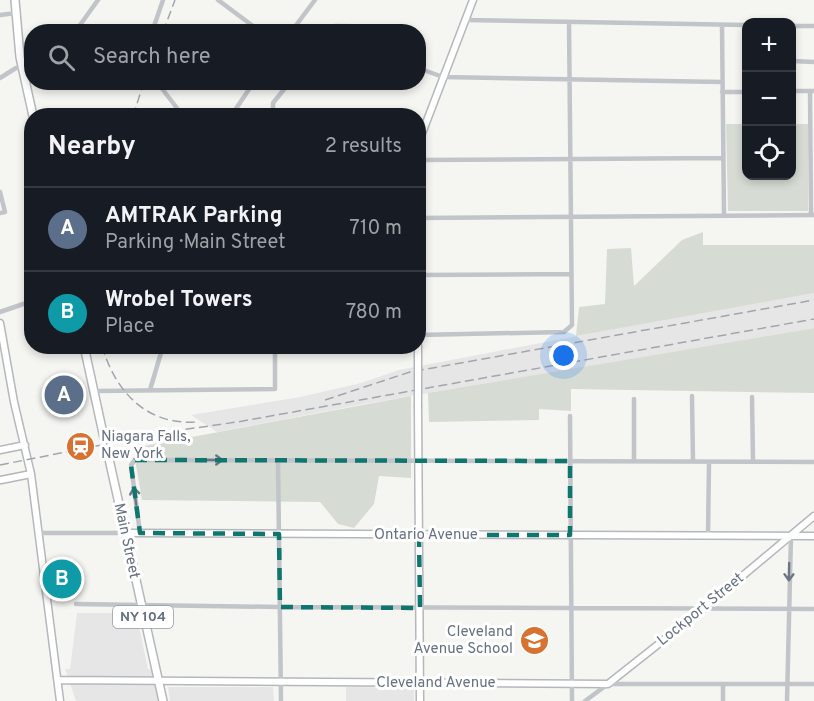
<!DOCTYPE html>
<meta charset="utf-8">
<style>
:root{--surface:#171b24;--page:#20242c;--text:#f1f3f6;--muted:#9ea1a6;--line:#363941;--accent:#d87230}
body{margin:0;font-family:Overpass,sans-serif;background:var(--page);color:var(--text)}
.controls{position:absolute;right:18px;top:18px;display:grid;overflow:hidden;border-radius:12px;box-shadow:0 3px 9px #0003}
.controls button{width:54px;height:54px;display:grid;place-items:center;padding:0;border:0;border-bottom:2px solid var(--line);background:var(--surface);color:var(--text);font:30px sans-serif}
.you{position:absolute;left:564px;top:356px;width:21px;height:21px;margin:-15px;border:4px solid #fff;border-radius:50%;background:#1a73e8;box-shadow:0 0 0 9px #1a73e833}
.badge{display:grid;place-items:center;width:39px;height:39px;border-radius:50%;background:var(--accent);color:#fff;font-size:20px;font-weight:700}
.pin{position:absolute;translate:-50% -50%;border:3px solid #fff;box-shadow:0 2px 6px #0006}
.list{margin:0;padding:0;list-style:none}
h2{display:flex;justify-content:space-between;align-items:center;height:78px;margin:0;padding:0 24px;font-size:26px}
h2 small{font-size:20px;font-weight:400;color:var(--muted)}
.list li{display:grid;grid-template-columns:39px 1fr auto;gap:18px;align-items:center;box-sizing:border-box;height:84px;padding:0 24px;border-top:2px solid var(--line)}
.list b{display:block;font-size:22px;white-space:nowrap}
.list p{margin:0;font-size:20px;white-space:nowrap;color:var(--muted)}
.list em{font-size:20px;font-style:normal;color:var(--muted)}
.icon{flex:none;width:33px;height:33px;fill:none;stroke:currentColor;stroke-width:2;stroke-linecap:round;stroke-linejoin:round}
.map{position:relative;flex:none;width:814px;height:701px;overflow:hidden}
.search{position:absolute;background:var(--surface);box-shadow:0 3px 9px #0003;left:24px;top:24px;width:402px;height:66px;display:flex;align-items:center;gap:15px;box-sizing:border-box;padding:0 21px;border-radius:24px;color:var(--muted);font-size:22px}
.panel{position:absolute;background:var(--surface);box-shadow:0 3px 9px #0003;left:24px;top:108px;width:402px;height:246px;border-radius:24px}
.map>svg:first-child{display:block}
.built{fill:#e6e6e6}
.green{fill:#d6dcd4}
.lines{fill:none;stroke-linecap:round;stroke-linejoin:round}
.secondary-casing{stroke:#b4b7bc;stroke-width:9}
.primary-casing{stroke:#b4b7bb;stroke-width:10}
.street{stroke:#c1c4c8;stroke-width:4.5}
.secondary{stroke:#fff;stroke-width:6}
.primary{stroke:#fff;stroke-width:7}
.rail{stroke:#a2a6ac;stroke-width:1.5;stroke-dasharray:9 4.5;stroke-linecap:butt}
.secondary-bridge-casing{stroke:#b4b7bc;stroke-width:9;stroke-linecap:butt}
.secondary-bridge{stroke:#fff;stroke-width:6}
.oneway{stroke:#6b7585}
.marked{fill:none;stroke:#0f766e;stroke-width:4.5;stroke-dasharray:12 8;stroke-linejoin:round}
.labels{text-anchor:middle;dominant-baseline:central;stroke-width:6;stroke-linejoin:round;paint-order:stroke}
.shield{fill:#fff;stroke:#949ca7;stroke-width:1.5}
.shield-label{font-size:14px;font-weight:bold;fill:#667181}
.poi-label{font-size:15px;fill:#667181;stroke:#fff;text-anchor:start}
.street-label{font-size:15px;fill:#667181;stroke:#fff}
</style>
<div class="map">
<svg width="814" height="701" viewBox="0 0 814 701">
<rect width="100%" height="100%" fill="#f5f6f2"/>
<path class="built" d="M814 293V328L364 404 217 432 191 415 300 397 361 383 399 370 702 312Z
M77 613H136L148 669 154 670 161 701H76L65 669H70Z
M168 687H273L274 701H170Z
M346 687 414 688V701H346Z"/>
<path class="green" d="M726 124H746V176H792V124H808V211H728Z
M703 232V245H814V293L576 336 579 307 605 304 607 249 631 248 634 286 682 240Z
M814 328V393L571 389V411L539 409V420L429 422 428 393Z
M411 396V478L379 476 374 504 354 528 338 524 320 502 142 500 133 448Z"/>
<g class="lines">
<defs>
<path id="secondary" d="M418 144 473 0
M0 323 14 402 31 474 60 701
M418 356V346
M418 407 420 701
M0 450 25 445
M1 480 31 474
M125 533 814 536
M58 680 608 684 703 609 814 516"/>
<path id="primary" d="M15 0 20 57 33 116
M84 346 104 438
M107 450 163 701"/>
</defs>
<use href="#secondary" class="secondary-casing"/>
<use href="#primary" class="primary-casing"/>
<path class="street" d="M218 0 261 32
M0 15 16 13
M465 20 746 25
M722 25 724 215
M792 26H814
M75 32 98 0
M152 32 163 0
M291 32 315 0
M330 32 335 26 405 27V32
M792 61 814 62
M418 68 443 77 722 82
M0 78 16 68 32 66
M157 82 183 116
M792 91H814
M810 91 811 215
M722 92H746
M231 116 254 82
M273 116V103L290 82
M418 160 723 158
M0 192 5 212 0 213
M418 218 814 215
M418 275 570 274
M0 312 32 301
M418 335 564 332 572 325 569 22
M150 390 163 346
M94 391 275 389V346
M692 396 693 461
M752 397 753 461
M570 416 572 701
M278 460 281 701
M634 461V399
M38 533H125
M140 533 131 465 135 460 814 462
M708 536 709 462
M76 604 280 607 814 609
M585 701 608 684H814
M723 701V684
M787 701 791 536"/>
<use href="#secondary" class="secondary"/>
<use href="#primary" class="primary"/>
<path class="rail" d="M163 32 175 0
M133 116 144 82
M102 346C115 391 146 425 195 422
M325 400 410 372 814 300
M0 465 167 432 237 422 814 319"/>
<defs>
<path id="secondary-bridge" d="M418 356V407"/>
</defs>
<use href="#secondary-bridge" class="secondary-bridge-casing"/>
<use href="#secondary-bridge" class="secondary-bridge"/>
</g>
<defs><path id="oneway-shaft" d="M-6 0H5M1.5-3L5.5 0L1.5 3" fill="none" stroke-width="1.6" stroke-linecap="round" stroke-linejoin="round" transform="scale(1.5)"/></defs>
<g class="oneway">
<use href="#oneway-shaft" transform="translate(214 460)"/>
<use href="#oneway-shaft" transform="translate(135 496) rotate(-98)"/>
<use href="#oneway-shaft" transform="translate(789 572) rotate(91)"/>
</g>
<path class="marked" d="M135 460 570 461V535H419L420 608 280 607 279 534 140 533 131 465Z"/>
<defs>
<symbol id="station-disc" viewBox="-11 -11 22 22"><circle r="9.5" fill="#d87230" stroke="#fff"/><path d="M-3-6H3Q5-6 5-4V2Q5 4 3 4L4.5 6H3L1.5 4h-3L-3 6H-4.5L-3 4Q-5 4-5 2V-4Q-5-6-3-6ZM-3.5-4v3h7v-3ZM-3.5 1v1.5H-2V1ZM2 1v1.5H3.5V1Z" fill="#fff"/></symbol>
<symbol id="school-disc" viewBox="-11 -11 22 22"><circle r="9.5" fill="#d87230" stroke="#fff"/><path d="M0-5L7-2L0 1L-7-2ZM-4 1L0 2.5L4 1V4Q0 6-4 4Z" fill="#fff"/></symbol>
</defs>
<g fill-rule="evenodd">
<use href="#station-disc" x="64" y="430" width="33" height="33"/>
<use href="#school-disc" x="518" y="624" width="33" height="33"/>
</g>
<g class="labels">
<rect class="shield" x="113" y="606" width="60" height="22" rx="4.5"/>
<g class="shield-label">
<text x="143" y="617">NY 104</text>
</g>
<g class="poi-label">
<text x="101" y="437">Niagara Falls,<tspan x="101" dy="17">New York</tspan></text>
<text x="513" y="632" text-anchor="end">Cleveland<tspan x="513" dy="17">Avenue School</tspan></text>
</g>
<g class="street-label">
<text x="426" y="535">Ontario Avenue</text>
<text transform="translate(126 541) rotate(78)">Main Street</text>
<text transform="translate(701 610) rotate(-39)">Lockport Street</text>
<text x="436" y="683">Cleveland Avenue</text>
</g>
</g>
</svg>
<div class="controls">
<button>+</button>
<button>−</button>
<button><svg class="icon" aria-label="locate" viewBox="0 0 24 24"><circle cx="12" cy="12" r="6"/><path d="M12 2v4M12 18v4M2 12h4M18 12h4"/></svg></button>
</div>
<div class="you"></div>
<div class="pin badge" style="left:64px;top:395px;background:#5c6f8a">A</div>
<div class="pin badge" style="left:62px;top:579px;background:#0f9aa8">B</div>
<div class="search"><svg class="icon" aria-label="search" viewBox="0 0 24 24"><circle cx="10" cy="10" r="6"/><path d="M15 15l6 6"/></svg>Search here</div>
<section class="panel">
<h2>Nearby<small>2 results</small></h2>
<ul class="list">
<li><span class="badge" style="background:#5c6f8a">A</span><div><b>AMTRAK Parking</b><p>Parking · Main Street</p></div><em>710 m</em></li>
<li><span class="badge" style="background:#0f9aa8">B</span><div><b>Wrobel Towers</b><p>Place</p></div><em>780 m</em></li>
</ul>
</section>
</div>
